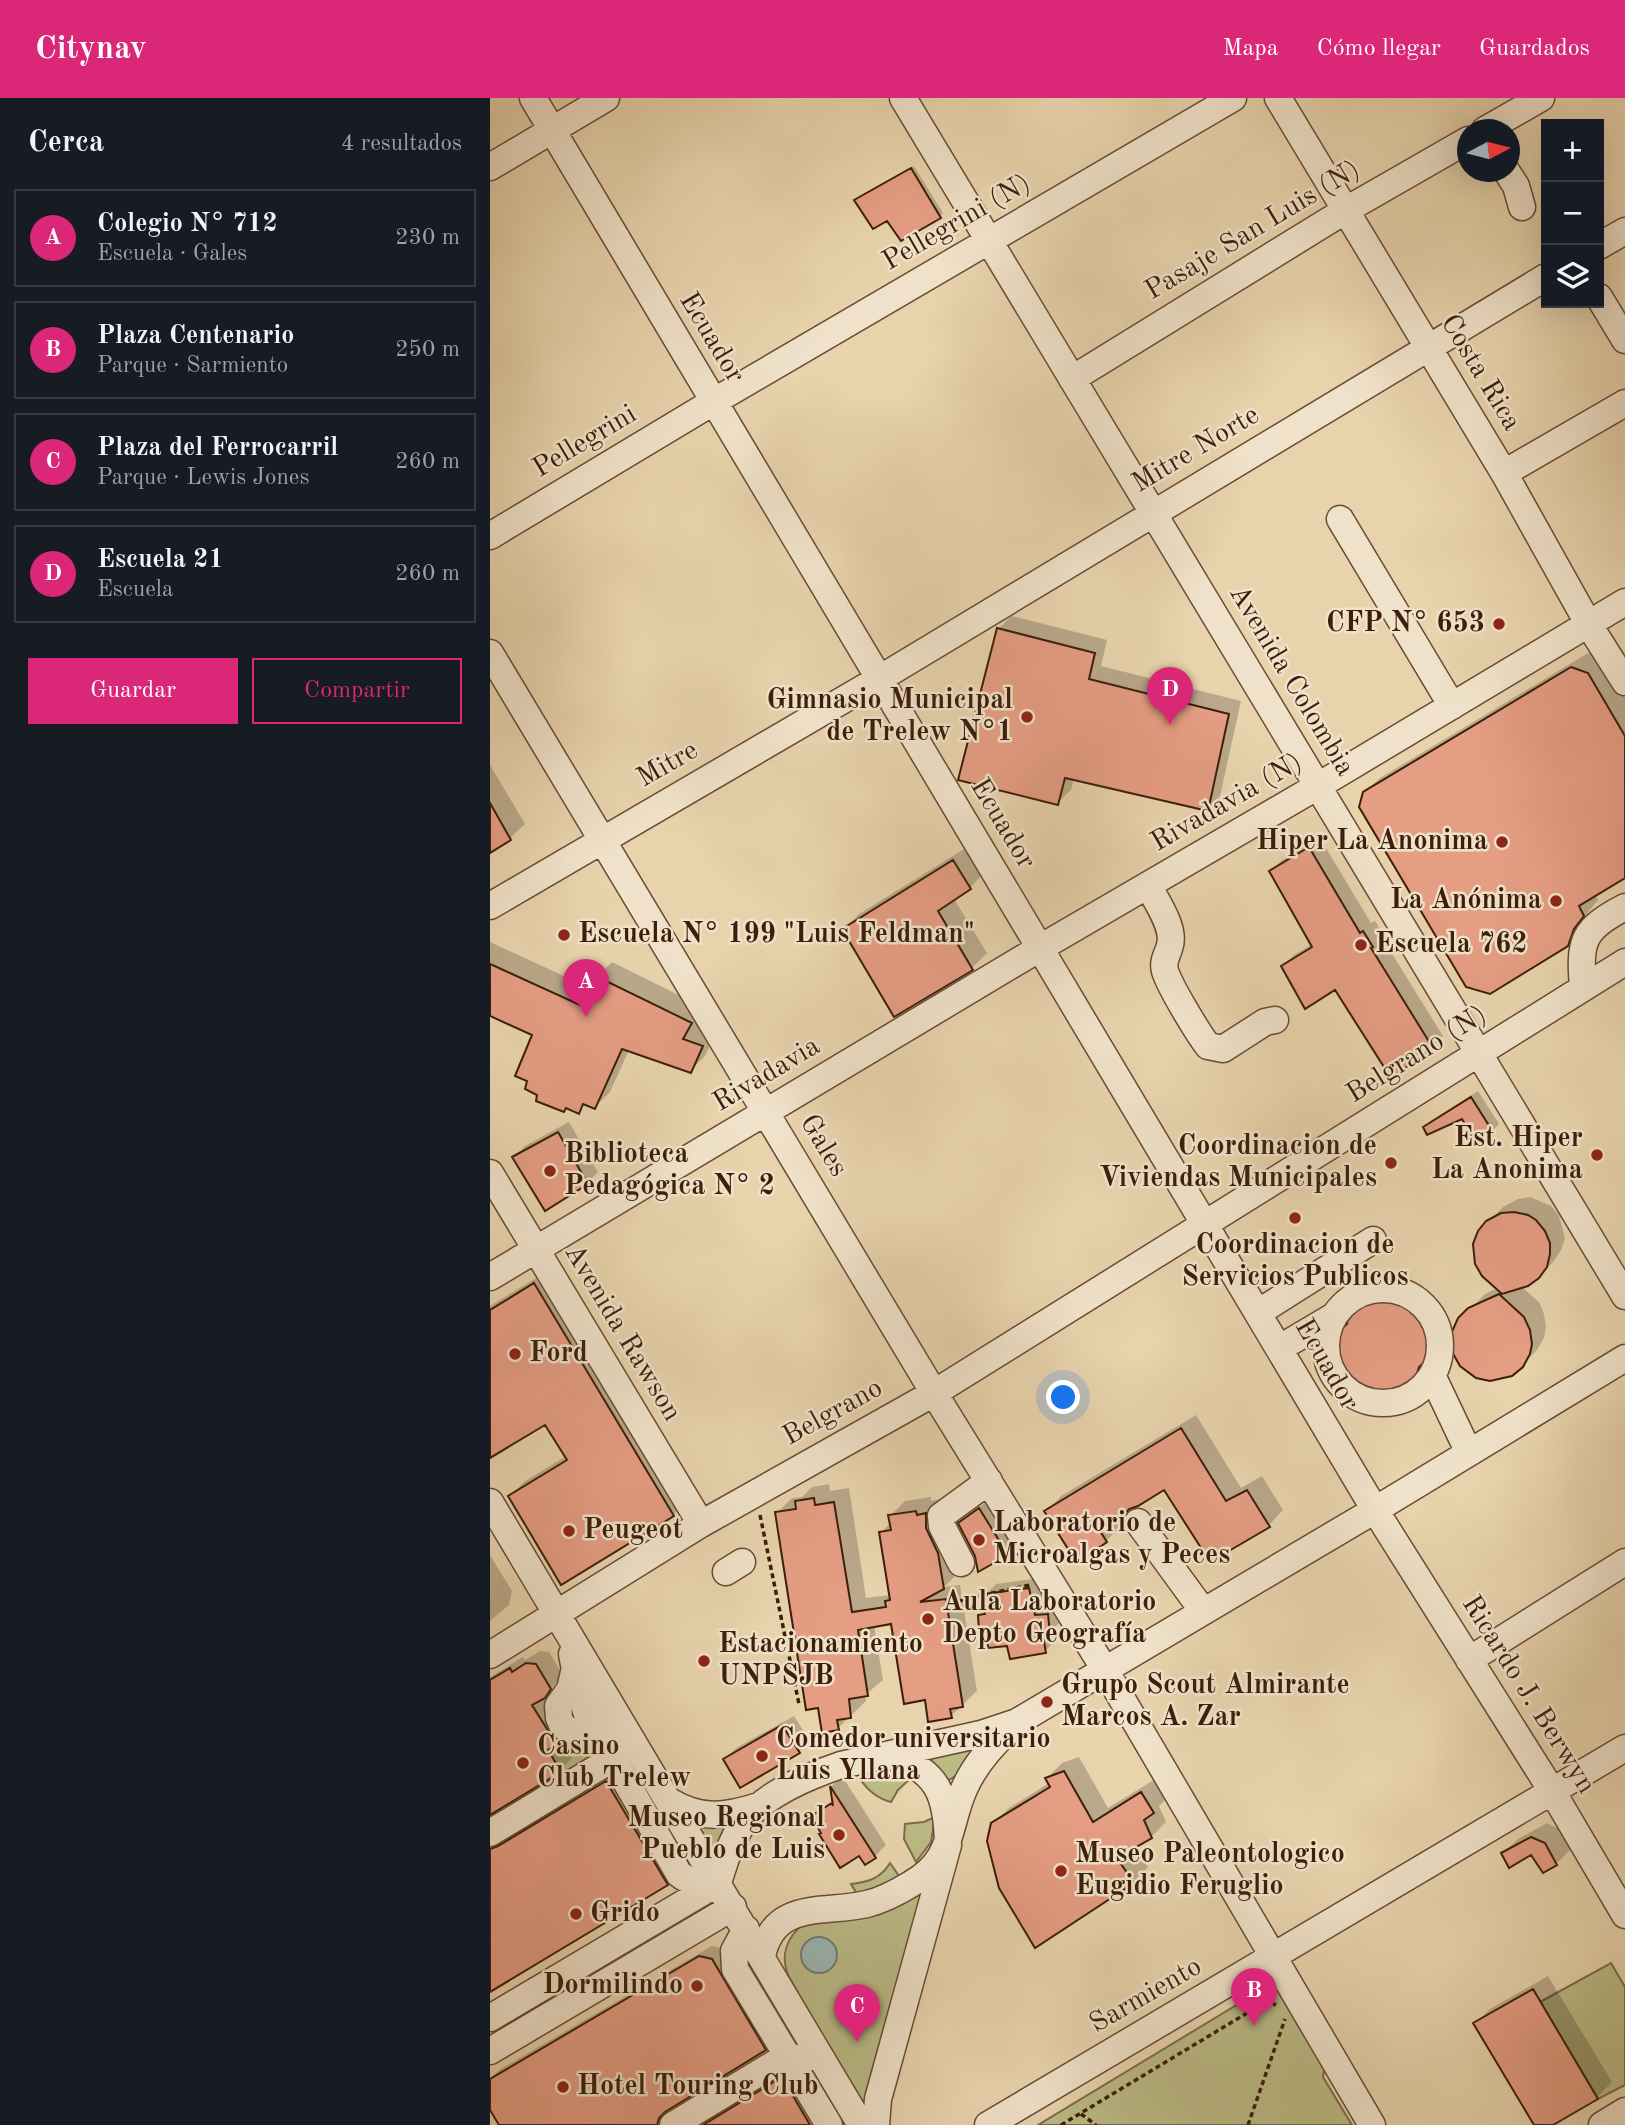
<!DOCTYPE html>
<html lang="es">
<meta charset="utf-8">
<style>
:root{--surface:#171b24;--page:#242831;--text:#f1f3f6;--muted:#9ea1a6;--line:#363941;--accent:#db2777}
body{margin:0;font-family:"Old Standard TT",serif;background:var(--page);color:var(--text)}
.controls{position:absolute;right:21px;top:21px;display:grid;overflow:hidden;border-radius:0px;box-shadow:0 7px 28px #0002}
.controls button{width:63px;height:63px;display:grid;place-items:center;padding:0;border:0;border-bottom:2px solid var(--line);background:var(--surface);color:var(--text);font:35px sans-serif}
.compass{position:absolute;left:967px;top:21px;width:63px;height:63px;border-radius:50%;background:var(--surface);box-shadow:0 7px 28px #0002;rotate:83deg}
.you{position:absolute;left:574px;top:1300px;width:24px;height:24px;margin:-18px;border:5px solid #fff;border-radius:50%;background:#1a73e8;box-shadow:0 0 0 10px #1a73e833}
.badge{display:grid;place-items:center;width:46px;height:46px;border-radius:50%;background:var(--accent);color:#fff;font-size:23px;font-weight:700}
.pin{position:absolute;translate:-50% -58px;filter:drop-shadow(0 2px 4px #0008)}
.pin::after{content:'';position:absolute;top:37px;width:24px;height:21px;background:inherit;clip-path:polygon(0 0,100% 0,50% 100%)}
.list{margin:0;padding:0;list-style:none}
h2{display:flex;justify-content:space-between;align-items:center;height:91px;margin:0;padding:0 28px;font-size:30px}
h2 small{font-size:23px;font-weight:400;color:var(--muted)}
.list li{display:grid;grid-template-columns:46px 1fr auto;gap:21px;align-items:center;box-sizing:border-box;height:98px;margin:0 14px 14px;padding:0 14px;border:2px solid var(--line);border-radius:0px}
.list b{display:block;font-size:26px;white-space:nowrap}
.list p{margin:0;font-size:23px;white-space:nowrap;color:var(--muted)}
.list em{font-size:23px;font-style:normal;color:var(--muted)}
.actions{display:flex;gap:14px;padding:21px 28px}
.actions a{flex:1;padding:16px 0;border:2px solid var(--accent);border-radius:0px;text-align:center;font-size:24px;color:var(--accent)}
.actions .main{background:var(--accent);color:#fff}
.icon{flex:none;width:38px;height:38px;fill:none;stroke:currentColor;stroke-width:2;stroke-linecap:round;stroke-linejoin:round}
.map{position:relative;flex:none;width:1135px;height:2027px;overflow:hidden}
header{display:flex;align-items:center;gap:42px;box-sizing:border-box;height:98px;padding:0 35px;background:var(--accent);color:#fff}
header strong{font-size:33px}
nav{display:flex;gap:38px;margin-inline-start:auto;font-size:24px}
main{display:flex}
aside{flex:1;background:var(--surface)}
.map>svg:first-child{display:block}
.green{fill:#bbbb86;stroke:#7c6c48;stroke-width:2}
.water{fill:#99b6b2;stroke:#74796f;stroke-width:2}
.shadow{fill:#0003}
.building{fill:#e59d83;stroke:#3c1e0b;stroke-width:2}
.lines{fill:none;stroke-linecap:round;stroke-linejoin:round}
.minor-casing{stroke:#674b34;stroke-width:29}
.path{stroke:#3c1e0b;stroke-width:3.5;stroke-dasharray:5 3.5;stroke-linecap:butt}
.minor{stroke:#f0e2ca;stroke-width:26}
.poi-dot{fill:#8f2418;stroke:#f0e2ca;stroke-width:2.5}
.labels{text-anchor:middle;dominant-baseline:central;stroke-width:5;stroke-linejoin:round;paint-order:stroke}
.street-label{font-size:28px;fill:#3c1e0b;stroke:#f0e2ca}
.poi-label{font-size:28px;font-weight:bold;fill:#3c1e0b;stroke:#f0e2ca;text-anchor:start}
</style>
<header>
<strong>Citynav</strong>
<nav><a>Mapa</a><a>Cómo llegar</a><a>Guardados</a></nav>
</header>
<main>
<aside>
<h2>Cerca<small>4 resultados</small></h2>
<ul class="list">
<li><span class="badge">A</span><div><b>Colegio N° 712</b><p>Escuela · Gales</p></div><em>230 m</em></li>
<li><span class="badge">B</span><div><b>Plaza Centenario</b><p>Parque · Sarmiento</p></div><em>250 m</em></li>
<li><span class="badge">C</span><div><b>Plaza del Ferrocarril</b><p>Parque · Lewis Jones</p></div><em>260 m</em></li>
<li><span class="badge">D</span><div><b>Escuela 21</b><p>Escuela</p></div><em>260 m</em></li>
</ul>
<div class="actions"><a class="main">Guardar</a><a>Compartir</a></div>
</aside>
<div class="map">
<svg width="1135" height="2027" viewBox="0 0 1135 2027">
<rect width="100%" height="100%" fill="#e8d3ad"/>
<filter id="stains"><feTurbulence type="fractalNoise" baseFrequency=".00286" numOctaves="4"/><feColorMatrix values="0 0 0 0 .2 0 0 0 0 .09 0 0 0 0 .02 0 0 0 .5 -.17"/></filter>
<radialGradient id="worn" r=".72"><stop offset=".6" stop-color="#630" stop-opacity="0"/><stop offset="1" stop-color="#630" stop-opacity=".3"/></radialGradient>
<path class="green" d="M74 1644 92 1645 99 1657V1661L74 1678 58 1652Z
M493 1644 467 1677 459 1682 435 1663 436 1657Z
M403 1673 422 1679 408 1692 401 1704C385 1700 375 1690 367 1676Z
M445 1719 441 1744 426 1764 414 1741 415 1726 434 1724Z
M208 1728H237L226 1752H221Z
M400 1765 409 1778 389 1789 367 1796 361 1786C379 1784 391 1780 400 1765Z
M434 1789 380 2008H372L299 1879C290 1859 296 1841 312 1827Z
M1121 1865 1135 1889V1987L1108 2001 1050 1904Z
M778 1888 787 1889 836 1958 833 1979 862 2027H548Z"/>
<path class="water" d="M311 1857a18 18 0 1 1 36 0a18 18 0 1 1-36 0Z"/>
<path class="shadow" d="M424 68 453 115 450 118 369 99Z
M522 518 617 542 611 568 751 603 730 698 717 711 584 680 581 692 567 705 508 531Z
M1098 555 1112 561 1135 599V778L1105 796 1108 802 1098 814 1092 831 1077 847 874 695 890 680Z
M0 667 35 726 20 740 0 753Z
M830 740 881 825 885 823 893 836 891 838 953 938 942 949 846 890 793 868 804 857 823 846 781 773 792 762Z
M479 748 494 775 480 790 464 801 497 855 482 870 405 917 354 831 369 816Z
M0 844 102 891 107 879 122 864 215 910 207 926 227 933 215 958 200 973 139 952 120 994 105 1009 96 1006 88 1014 44 936 0 916Z
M988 993 1009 1026 1002 1033 973 1019 935 1030 942 1022Z
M79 1024 108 1074 97 1085 24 1059 35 1048Z
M1040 1099 1061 1108 1069 1118 1075 1140 1071 1152 1064 1163 1048 1179 1031 1188 1049 1204 1054 1216 1056 1229 1054 1240 1047 1252 1032 1267 970 1221 995 1196 1008 1190 998 1124 1013 1109 1028 1101Z
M59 1172 198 1402 183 1417 72 1484 20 1398 34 1384 76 1358 56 1324 0 1358V1208Z
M898 1186H915L931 1192 944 1203 956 1226 951 1246 942 1254 939 1265 924 1281 859 1224 860 1215 883 1193Z
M706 1317 751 1390 772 1378 793 1412 779 1427 674 1390 640 1409 626 1420 631 1428 616 1443 557 1413 571 1398Z
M339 1386 340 1393 359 1390 376 1500 400 1497 391 1435 401 1424 400 1418 415 1403 441 1399V1403L450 1401 451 1414 468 1475 454 1489 470 1487 487 1593 461 1618 437 1600 403 1524 384 1527 393 1582 375 1597 376 1603 348 1630 287 1415 302 1400 312 1399 322 1389Z
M500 1401 528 1445 517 1456 487 1457 470 1425Z
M0 1457 22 1493 19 1507 0 1523Z
M550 1480 556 1507 568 1505 571 1523 564 1530 566 1542 555 1553 518 1546 499 1530 489 1518 496 1511 495 1497 506 1486Z
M50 1553 59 1554 73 1577 56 1596 78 1633 71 1641 82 1660 70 1672 0 1715V1579L33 1559 35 1562Z
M304 1618 320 1643 309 1654 235 1661 246 1650Z
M589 1659 618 1710 667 1680 678 1699 669 1708 676 1724 661 1739 644 1749 658 1769 643 1784 546 1847 503 1726 519 1710 559 1685 557 1680 572 1665Z
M129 1672 189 1773 177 1786 0 1891V1732Z
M352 1678 396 1747 385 1758 370 1756 323 1719 344 1701 342 1688Z
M1057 1725 1069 1731 1081 1751 1066 1766 1041 1754 1013 1755 1028 1741Z
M222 1848 233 1850 286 1940 275 1951 179 2009 178 2016 184 2027H11L0 2009V1981L9 1972Z
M1058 1878 1122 1984 1107 1999 1060 2027H1046L985 1926 1000 1911Z
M303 1970 337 2027H209Z"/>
<path class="building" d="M421 70 451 120 411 143 397 123 383 131 364 102Z
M507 530 605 555 599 581 739 616 718 713 575 680 568 707 468 682Z
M1081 569 1098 575 1135 638V780L1089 808 1094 818 1084 831 1078 848 1000 896 976 889 869 709 873 694Z
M0 705 21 742 0 755Z
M819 749 870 835 873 833 883 849 881 850 943 950 901 980 845 892 815 911 791 868 822 849 779 773Z
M463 762 481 791 448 813 483 872 404 919 352 831Z
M0 866 92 908 106 878 202 925 193 941 213 948 201 975 132 951 105 1011 93 1006 89 1016 76 1010 74 1014 46 1003 47 997 35 991 37 983 25 978 42 937 0 918Z
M981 999 1003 1034 986 1045 972 1021 937 1037 933 1029Z
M68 1034 98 1086 55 1113 22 1059Z
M1024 1114 1038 1117 1046 1122 1055 1133 1060 1145V1156L1057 1169 1049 1180 1038 1188 1012 1196 992 1178 985 1166 983 1146 988 1133 996 1123 1011 1115Z
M44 1185 184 1418 71 1487 18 1398 77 1362 55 1327 0 1360V1212Z
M1009 1196 1034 1219 1040 1232 1042 1246 1040 1256 1033 1269 1022 1278 1000 1283 986 1280 970 1268 957 1245 968 1220 978 1210Z
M899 1200 916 1206 929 1218 942 1242 937 1262 929 1269 925 1282 910 1292 893 1296 876 1293 861 1284 850 1270 844 1253 845 1236 857 1226 859 1214 866 1207 882 1201Z
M691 1330 736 1403 757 1392 780 1429 720 1464 674 1392 648 1408 639 1411 634 1417 610 1433 617 1444 587 1465 554 1413Z
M324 1400 325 1407 344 1404 362 1514 396 1509 395 1503 400 1502 389 1434 401 1432 398 1417 426 1413 427 1417 436 1415V1430L448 1455 454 1491 430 1504 456 1501 473 1609 460 1611 462 1620 438 1624 435 1602 414 1606 401 1526 368 1532 378 1598 359 1601 361 1620 347 1622 349 1632 332 1635 328 1610 316 1612 285 1414 306 1411 305 1403Z
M489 1410 518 1457 488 1474 485 1458 468 1425Z
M539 1490 545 1517 558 1516 560 1536 553 1538 556 1555 520 1561 517 1548 498 1550 497 1532 489 1533 488 1517 495 1516 493 1496Z
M36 1565 46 1566 61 1591 55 1600 42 1607 67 1647 58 1652 71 1674 0 1717V1582L20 1570 22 1574Z
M292 1627 310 1655 250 1690 233 1661Z
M574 1673 603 1724 651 1694 664 1715 654 1722 662 1740 627 1760 644 1785 545 1850 509 1790 497 1743 501 1725 560 1689 555 1680Z
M116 1683 178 1787 0 1894V1751L8 1748Z
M340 1688 386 1760 375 1767 369 1758 350 1770 329 1736 331 1735 321 1718 342 1705 343 1708Z
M1041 1739 1055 1745 1067 1767 1053 1775 1041 1757 1019 1770 1011 1755Z
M209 1858 222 1861 276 1952 175 2014 169 2020 167 2027H9L0 2012V1981Z
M1043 1891 1108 2001 1063 2027H1044L983 1925Z
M292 1979 320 2027H213Z"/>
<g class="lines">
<defs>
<path id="minor" d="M43 0 885 1412 1062 1693 1135 1817
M413 0 1135 1198
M788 0 1014 375 1099 527 1135 584
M995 32 1051 0
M0 69 116 0
M1017 74 1026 88 1032 109
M1109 148 1135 133
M1109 199 1135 242
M582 281 856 112 978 42
M1014 375 1135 305
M850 421 962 608
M0 438 223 304 743 0
M0 555 444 1295 615 1572 882 2027
M658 787C666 803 685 829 680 847 678 857 672 862 675 873 680 889 708 935 718 948L733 951 775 924 785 922
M0 808 389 581 1056 179
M1093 889C1089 842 1093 831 1135 809
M0 1075 211 1426
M0 1179 550 850 828 688 1135 504
M836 1248a57 57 0 1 1 114 0a57 57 0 1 1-114 0Z
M769 1214 883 1142
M790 1250 844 1218
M942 1277 979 1355
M0 1404 371 2027
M648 1424 713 1513
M471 1465 452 1428 451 1418 499 1383
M236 1474 252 1464
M82 1556 89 1593 97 1616 189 1776C201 1786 213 1785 228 1785
M0 1557 211 1426 444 1295 1135 864
M979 1562 1135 1464
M85 1570 80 1591 68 1608 69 1620 72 1627 79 1633 106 1632
M179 1703C211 1722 234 1719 269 1708
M0 1735 122 1661
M256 1831 244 1853 245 1871 339 2027
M272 1858C284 1801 335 1816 377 1806 393 1802 408 1794 421 1786 464 1762 457 1730 474 1691 485 1666 503 1646 523 1628
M0 1920 228 1785C235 1762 242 1739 257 1720 279 1694 319 1678 351 1667L491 1636 527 1624 885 1412 1135 1260
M0 1953 243 1809
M183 2027 297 1958 314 1962
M386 2027 388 2001 393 1983 458 1747C457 1698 449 1672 399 1657
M498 2027 1135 1650
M1112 2027 1135 2013"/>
</defs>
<use href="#minor" class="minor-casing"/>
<path class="path" d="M270 1417 309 1606
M460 1506C487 1497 513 1493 540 1487
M591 2016 606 2027
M571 2027 777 1903 786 1907
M758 2027 795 1921"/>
<use href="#minor" class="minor"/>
</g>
<g class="poi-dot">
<circle cx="1009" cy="526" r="7"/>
<circle cx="537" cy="619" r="7"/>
<circle cx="1012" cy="744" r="7"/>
<circle cx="1066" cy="803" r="7"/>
<circle cx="74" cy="837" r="7"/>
<circle cx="871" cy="847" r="7"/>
<circle cx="1107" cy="1057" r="7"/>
<circle cx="901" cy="1065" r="7"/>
<circle cx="60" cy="1073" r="7"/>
<circle cx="805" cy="1120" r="7"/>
<circle cx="25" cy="1256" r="7"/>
<circle cx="79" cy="1433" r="7"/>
<circle cx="489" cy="1442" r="7"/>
<circle cx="438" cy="1521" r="7"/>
<circle cx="214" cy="1563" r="7"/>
<circle cx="557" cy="1604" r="7"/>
<circle cx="272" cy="1658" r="7"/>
<circle cx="33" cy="1665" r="7"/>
<circle cx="349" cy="1737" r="7"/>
<circle cx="571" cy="1773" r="7"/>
<circle cx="86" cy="1816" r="7"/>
<circle cx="207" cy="1888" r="7"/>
<circle cx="73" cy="1989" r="7"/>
</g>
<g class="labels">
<g class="street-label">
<text transform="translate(467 125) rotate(-30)">Pellegrini (N)</text>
<text transform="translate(763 133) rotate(-31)">Pasaje San Luis (N)</text>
<text transform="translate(221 240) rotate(59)">Ecuador</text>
<text transform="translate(990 275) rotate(59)">Costa Rica</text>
<text transform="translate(95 344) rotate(-31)">Pellegrini</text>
<text transform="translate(706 352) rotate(-31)">Mitre Norte</text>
<text transform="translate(801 583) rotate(59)">Avenida Colombia</text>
<text transform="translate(178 667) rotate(-30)">Mitre</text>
<text transform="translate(737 705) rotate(-30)">Rivadavia (N)</text>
<text transform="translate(512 726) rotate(59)">Ecuador</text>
<text transform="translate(927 957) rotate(-32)">Belgrano (N)</text>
<text transform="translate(277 977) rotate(-31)">Rivadavia</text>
<text transform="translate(333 1048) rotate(59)">Gales</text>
<text transform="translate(132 1235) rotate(59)">Avenida Rawson</text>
<text transform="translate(836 1267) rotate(60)">Ecuador</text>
<text transform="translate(343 1315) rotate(-29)">Belgrano</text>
<text transform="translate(1038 1597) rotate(58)">Ricardo J. Berwyn</text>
<text transform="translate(656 1898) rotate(-30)">Sarmiento</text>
</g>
<g class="poi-label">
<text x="995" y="526" text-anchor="end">CFP N° 653</text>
<text x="523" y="603" text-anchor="end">Gimnasio Municipal<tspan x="523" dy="32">de Trelew N°1</tspan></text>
<text x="998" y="744" text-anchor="end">Hiper La Anonima</text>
<text x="1052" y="803" text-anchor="end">La Anónima</text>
<text x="88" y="837">Escuela N° 199 "Luis Feldman"</text>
<text x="885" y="847">Escuela 762</text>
<text x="1093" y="1041" text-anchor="end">Est. Hiper<tspan x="1093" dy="32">La Anonima</tspan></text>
<text x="887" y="1049" text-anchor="end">Coordinacion de<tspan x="887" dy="32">Viviendas Municipales</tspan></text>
<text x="74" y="1057">Biblioteca<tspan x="74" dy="32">Pedagógica N° 2</tspan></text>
<text x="805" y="1148" text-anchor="middle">Coordinacion de<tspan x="805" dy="32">Servicios Publicos</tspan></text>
<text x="39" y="1256">Ford</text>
<text x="503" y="1426">Laboratorio de<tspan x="503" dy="32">Microalgas y Peces</tspan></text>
<text x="93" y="1433">Peugeot</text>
<text x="452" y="1505">Aula Laboratorio<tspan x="452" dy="32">Depto Geografía</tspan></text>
<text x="228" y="1547">Estacionamiento<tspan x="228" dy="32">UNPSJB</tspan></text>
<text x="571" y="1588">Grupo Scout Almirante<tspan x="571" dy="32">Marcos A. Zar</tspan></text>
<text x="286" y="1642">Comedor universitario<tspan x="286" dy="32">Luis Yllana</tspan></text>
<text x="47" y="1649">Casino<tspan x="47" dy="32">Club Trelew</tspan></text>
<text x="335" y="1721" text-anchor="end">Museo Regional<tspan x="335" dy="32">Pueblo de Luis</tspan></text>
<text x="585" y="1757">Museo Paleontologico<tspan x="585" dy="32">Eugidio Feruglio</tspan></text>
<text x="100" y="1816">Grido</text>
<text x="193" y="1888" text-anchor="end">Dormilindo</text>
<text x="87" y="1989">Hotel Touring Club</text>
</g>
</g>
<rect width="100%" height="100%" filter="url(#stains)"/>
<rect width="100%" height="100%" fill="url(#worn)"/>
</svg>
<div class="controls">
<button>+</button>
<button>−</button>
<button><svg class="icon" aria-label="layers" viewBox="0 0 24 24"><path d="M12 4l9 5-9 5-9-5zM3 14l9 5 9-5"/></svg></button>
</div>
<svg class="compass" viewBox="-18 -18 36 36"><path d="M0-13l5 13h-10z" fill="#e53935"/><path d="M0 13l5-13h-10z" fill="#9ea1a6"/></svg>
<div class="you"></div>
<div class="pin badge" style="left:96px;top:919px">A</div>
<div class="pin badge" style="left:764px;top:1928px">B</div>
<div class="pin badge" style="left:367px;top:1944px">C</div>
<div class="pin badge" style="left:680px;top:627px">D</div>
</div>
</main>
